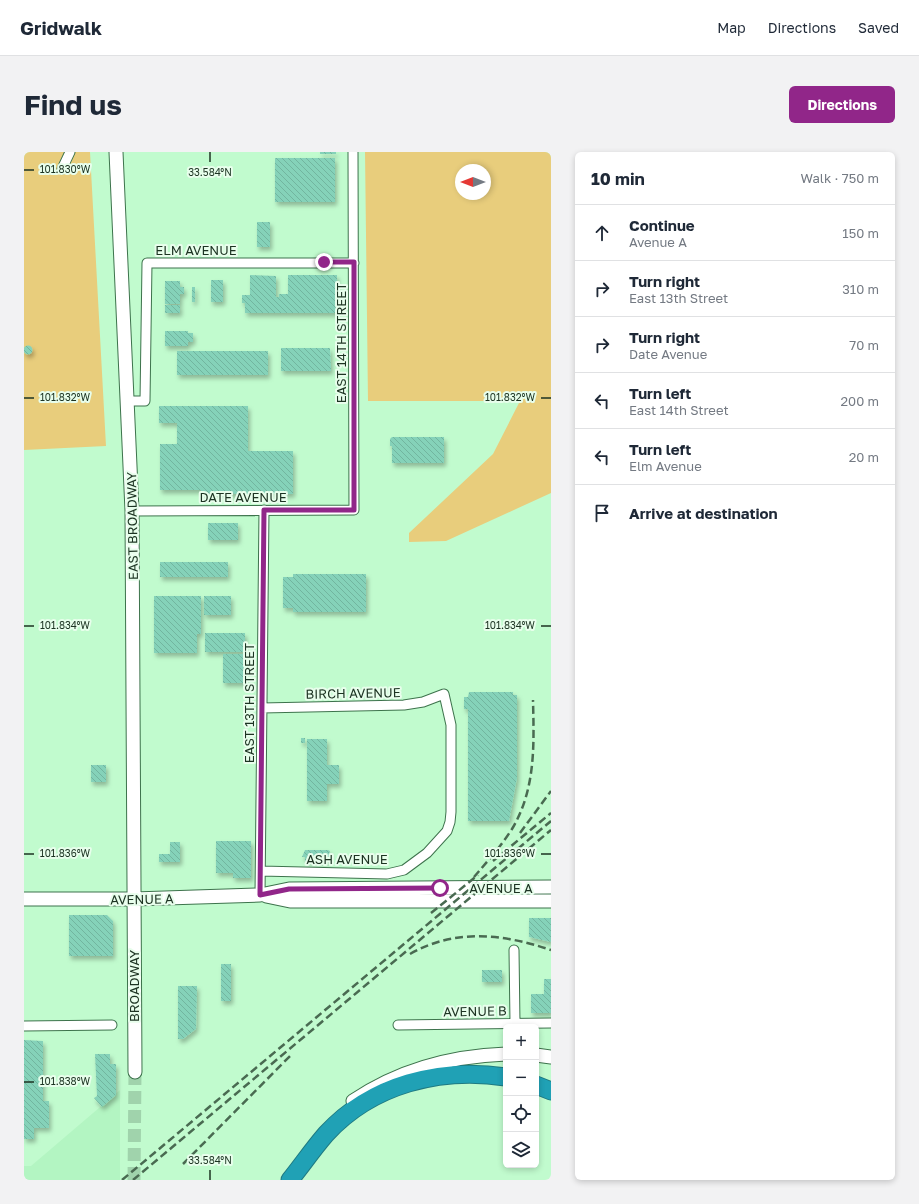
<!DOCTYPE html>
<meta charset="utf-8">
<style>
:root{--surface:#fff;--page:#f2f2f3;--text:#1f2937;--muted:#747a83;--line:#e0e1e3;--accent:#912689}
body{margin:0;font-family:"Golos Text",sans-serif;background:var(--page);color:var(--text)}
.controls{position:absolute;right:12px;bottom:12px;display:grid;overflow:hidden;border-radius:6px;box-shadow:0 2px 6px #0003}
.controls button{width:36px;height:36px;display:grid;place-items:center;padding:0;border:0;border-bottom:1px solid var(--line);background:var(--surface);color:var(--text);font:20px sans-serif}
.compass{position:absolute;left:431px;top:12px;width:36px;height:36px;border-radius:50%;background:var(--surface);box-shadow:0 2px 6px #0003;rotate:270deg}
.stop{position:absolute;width:12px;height:12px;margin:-9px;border:3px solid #912689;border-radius:50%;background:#fff}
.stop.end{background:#912689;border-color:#fff;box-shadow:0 1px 4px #0008}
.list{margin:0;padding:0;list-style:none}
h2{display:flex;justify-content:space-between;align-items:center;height:52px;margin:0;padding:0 16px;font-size:17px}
h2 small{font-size:13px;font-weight:400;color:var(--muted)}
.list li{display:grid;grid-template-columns:26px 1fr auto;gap:12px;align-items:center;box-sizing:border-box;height:56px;padding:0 16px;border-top:1px solid var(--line)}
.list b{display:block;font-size:15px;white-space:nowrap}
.list p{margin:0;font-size:13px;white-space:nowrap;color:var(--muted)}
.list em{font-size:13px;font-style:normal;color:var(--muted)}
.icon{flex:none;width:22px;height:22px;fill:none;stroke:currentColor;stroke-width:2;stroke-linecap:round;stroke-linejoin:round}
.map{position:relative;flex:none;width:527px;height:1028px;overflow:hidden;border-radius:6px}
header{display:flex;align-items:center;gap:24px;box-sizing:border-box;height:56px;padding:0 20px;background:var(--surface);border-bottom:1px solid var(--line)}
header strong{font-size:19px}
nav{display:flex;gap:22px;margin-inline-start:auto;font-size:14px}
.intro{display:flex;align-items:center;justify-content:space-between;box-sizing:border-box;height:96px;padding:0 24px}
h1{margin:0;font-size:28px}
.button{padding:10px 18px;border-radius:6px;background:var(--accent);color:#fff;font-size:14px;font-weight:700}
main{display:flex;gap:24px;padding:0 24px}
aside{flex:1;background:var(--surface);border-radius:6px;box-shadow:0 2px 6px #0003}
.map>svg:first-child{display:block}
.built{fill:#b3f5c2}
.green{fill:#e8cd7c;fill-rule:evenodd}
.building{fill:url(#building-back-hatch);filter:url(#shadow)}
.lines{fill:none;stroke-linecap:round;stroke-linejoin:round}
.secondary-tunnel{stroke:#a0d3ac;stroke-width:13;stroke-dasharray:13 6;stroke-linecap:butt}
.street-casing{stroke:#3d734c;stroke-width:11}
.secondary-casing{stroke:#3d734c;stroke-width:15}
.highway-casing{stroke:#1f7a82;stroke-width:19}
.street{stroke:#fff;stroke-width:9}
.secondary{stroke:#fff;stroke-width:13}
.highway{stroke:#20a1b5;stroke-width:17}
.rail{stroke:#496a51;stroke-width:2.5;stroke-dasharray:8 4;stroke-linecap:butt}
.route{stroke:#912689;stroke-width:5}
.ticks{fill:none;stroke:#1c3322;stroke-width:1.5}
.labels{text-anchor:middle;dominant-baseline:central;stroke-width:4;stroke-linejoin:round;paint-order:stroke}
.street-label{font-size:13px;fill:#1c3322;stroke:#e8feec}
.ticks-label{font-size:10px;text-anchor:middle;fill:#1c3322;stroke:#e8feec;stroke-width:4;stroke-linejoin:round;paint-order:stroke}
</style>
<header>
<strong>Gridwalk</strong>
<nav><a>Map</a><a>Directions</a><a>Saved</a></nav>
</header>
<div class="intro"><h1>Find us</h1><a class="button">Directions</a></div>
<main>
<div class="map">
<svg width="527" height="1028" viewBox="0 0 527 1028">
<defs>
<pattern id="building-back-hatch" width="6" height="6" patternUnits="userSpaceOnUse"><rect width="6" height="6" fill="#85d2b9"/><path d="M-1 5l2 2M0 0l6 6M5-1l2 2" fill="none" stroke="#72b59f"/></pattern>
<filter id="shadow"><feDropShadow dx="2" dy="3.5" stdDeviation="2" flood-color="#0004"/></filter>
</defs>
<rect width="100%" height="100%" fill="#c1fbce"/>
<path class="built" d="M96 938V1028H0V1014H7Z"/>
<path class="green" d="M0 0H66L82 294 0 298Z
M341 0H527V341L422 389 385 390V381L469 302 496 249H344ZM437 18H461V42H437Z"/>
<path class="building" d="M296 0H312V2H296Z
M251 6H311V50H251Z
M233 70H246V95H233Z
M226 123 252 124V145H255V142H264V123H313V144H317V150H313V161H221V151H218V143H226Z
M187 128H199V150H187Z
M141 129H156V135H160V142H156V152H141Z
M168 135H171V150H168Z
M141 153H156V161H141Z
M141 179H164V181H169V190H164V194H141Z
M-0.5 198a4.5 4.5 0 1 1 9 0a4.5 4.5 0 1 1-9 0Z
M257 196H306L307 219H257Z
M153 199H244V223H153Z
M135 254H224V299H269V342H177V338H136V292H153V271H135Z
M368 285H420V311H368V294H366V287Z
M184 371H214V388H184Z
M136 410H204V425H136Z
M269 422H342V460H269V456H259V425H269Z
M130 444H177V482H173V501H130Z
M180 444H207V463H180Z
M181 481H221V500H181Z
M199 502H221V531H199Z
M445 540H489V543H493V626L485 669H444V557H440V545H444Z
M277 586H281V591H277Z
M283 587H303V613H315V632H303V649H283Z
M67 613H82V630H67Z
M192 689H227V726H209V721H192Z
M146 690H156V710H135V702H146Z
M281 698H304L306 699 304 709H281V705H278Z
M45 763H83L89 769V804H45Z
M505 766H527V790L505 785Z
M197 812H207V849H197Z
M458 818H478V830H458Z
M520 827H527V861H507V842H520Z
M154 834H173L172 877 159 887H154Z
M0 888 19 889V949H25V976H10V987H0Z
M71 902H86V912H92V943L78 955 70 946 73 944Z"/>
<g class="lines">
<path class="secondary-tunnel" d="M110 1028 111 920"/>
<defs>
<path id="street" d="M38 17 46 0
M103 249H121L123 111H330
M108 359 330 358 329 0
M237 719 363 722 380 718 403 701 423 679 426 670 427 660V573L420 542 399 550 380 553 238 556
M236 743 240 358
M490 798 491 871
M374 873 527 871
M0 874 88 873"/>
<path id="secondary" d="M92 0 108 359 111 920
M242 744 266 749H527
M0 747H110L236 743 265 737 527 735
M512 903 527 905
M329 949C375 918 427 904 482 902"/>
<path id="highway" d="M512 933 527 939
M266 1028C278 1013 289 997 302 982 348 932 416 915 482 925"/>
</defs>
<use href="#street" class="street-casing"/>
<use href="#secondary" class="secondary-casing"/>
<use href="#highway" class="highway-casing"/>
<use href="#street" class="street"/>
<use href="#secondary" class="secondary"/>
<use href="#highway" class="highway"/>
<path class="rail" d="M496 681 527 639
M469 709 527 661
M450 725C463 710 477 694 488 677 512 637 510 592 509 548
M407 761 454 723
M386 802C432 776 479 782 527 798
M159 1012 266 904
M98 1028 527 669
M109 1028 527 678"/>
</g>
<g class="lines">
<path class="route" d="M300 110H330V358H240L236 743 265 737 416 736"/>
</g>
<path class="ticks" d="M186 0V10M0 18H10M0 246H10M517 246H527M0 474H10M517 474H527M0 702H10M517 702H527M0 930H10M186 1018V1028"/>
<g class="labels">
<g class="street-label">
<text x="172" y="98">ELM AVENUE</text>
<text transform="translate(317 191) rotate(-90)">EAST 14TH STREET</text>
<text x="219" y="345">DATE AVENUE</text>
<text transform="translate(108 374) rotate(-91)">EAST BROADWAY</text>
<text transform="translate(329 541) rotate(-1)">BIRCH AVENUE</text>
<text transform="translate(225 551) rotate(-90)">EAST 13TH STREET</text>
<text x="323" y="707">ASH AVENUE</text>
<text x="477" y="736">AVENUE A</text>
<text transform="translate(118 747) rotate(-1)">AVENUE A</text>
<text transform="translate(110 834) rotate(-90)">BROADWAY</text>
<text transform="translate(451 859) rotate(-1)">AVENUE B</text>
</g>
</g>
<g class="ticks-label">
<text x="41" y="21">101.830°W</text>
<text x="186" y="24">33.584°N</text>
<text x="486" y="249">101.832°W</text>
<text x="41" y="249">101.832°W</text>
<text x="486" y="477">101.834°W</text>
<text x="41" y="477">101.834°W</text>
<text x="41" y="705">101.836°W</text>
<text x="486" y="705">101.836°W</text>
<text x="41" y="933">101.838°W</text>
<text x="186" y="1012">33.584°N</text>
</g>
</svg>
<div class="controls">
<button>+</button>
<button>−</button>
<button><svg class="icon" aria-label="locate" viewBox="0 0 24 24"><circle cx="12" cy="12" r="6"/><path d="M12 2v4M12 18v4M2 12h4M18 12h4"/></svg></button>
<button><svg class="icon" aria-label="layers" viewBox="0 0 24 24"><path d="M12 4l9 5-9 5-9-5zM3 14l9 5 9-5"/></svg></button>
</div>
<svg class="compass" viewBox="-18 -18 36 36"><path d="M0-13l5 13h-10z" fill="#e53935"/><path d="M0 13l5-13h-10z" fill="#747a83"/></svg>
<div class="stop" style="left:416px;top:736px"></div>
<div class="stop end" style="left:300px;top:110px"></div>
</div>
<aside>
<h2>10 min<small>Walk · 750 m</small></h2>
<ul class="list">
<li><svg class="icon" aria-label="ahead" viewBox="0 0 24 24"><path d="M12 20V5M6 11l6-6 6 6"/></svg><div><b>Continue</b><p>Avenue A</p></div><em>150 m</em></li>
<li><svg class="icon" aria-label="right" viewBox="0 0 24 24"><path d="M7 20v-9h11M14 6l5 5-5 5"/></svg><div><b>Turn right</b><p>East 13th Street</p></div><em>310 m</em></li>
<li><svg class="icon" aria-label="right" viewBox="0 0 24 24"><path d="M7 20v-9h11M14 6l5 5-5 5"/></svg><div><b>Turn right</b><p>Date Avenue</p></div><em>70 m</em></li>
<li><svg class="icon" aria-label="left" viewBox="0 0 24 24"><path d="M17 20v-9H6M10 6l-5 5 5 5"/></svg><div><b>Turn left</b><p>East 14th Street</p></div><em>200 m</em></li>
<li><svg class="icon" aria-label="left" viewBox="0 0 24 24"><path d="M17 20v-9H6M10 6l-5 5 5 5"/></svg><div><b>Turn left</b><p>Elm Avenue</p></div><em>20 m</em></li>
<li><svg class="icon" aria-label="arrive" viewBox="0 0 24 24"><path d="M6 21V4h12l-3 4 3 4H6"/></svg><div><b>Arrive at destination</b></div></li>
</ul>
</aside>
</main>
